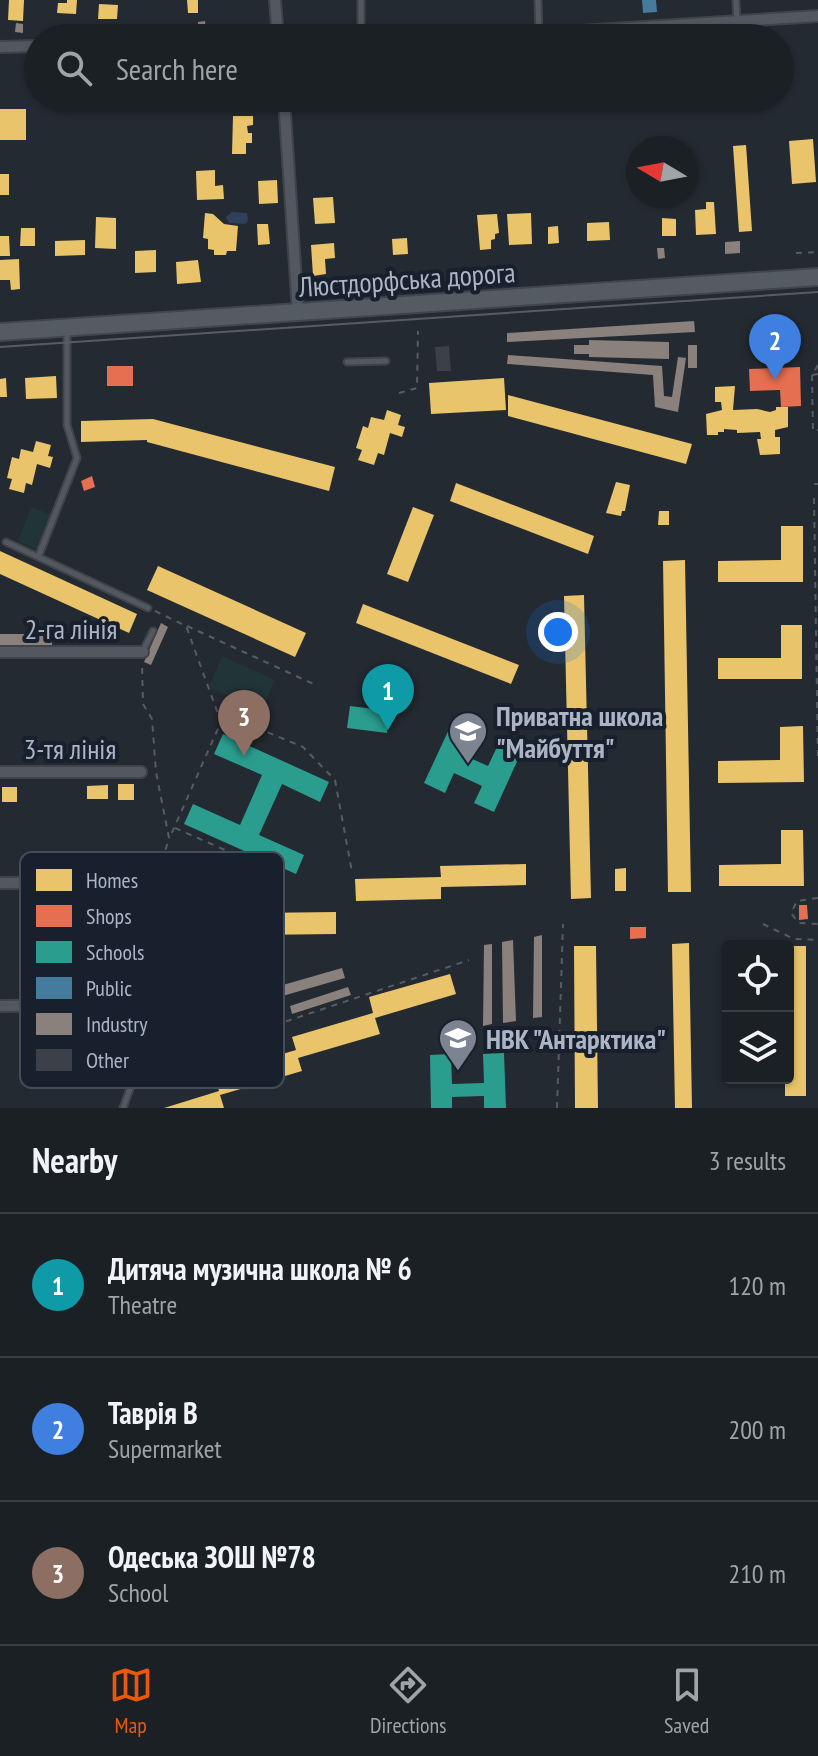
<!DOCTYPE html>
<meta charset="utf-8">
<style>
:root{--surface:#1b2025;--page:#282d32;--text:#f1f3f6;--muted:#a0a3a7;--line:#393e42;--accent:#ea580c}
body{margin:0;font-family:"PT Sans Narrow",sans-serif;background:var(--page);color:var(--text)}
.controls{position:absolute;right:24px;bottom:24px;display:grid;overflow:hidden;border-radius:8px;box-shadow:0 2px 6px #0004}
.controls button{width:72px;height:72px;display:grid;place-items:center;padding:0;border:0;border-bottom:2px solid var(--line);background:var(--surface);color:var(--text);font:40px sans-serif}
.compass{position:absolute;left:626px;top:136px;width:72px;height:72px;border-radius:50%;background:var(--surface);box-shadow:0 2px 6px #0004;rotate:280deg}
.you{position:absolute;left:558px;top:632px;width:28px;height:28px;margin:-20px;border:6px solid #fff;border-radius:50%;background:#1a73e8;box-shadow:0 0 0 12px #1a73e833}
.badge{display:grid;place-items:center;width:52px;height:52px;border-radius:50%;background:var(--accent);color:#fff;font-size:26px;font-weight:700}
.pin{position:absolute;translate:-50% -66px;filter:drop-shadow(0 2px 4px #0008)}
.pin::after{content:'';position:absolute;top:42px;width:28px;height:24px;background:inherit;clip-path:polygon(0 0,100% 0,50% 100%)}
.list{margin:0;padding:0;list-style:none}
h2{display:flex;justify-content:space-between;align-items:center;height:104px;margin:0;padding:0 32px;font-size:34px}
h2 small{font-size:26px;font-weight:400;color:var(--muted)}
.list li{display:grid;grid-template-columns:52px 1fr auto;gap:24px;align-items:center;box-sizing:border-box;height:144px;padding:0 32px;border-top:2px solid var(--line)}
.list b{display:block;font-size:30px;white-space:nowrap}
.list p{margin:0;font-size:26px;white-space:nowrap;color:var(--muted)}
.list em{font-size:26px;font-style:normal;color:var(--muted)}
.icon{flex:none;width:44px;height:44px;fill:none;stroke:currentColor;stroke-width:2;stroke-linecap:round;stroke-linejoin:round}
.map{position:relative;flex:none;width:818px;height:1108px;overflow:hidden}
.search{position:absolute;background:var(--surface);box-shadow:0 2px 6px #0004;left:24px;right:24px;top:24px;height:88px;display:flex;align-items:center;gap:20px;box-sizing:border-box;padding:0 28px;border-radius:44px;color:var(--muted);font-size:30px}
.sheet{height:536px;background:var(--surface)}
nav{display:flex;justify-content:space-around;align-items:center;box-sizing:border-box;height:112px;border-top:2px solid var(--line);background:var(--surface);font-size:22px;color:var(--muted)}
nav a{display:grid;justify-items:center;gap:4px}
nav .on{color:var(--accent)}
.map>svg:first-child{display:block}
.green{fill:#213438}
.water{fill:#2e405a}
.homes{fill:#e9c46a}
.shops{fill:#e76f51}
.schools{fill:#2a9d8f}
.public{fill:#457b9d}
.industry{fill:#8a817c}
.building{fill:#3c4048}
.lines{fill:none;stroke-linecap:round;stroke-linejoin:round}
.lane-casing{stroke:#40444a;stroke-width:9}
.street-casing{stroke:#40444a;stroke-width:14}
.primary-casing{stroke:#41464e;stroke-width:20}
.path{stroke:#565c64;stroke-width:2;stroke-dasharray:6 6;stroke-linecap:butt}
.lane{stroke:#535860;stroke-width:5}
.street{stroke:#535860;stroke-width:10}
.primary{stroke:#555b63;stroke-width:16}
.tram{stroke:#575c63;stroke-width:2}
.labels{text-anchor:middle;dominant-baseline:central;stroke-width:8;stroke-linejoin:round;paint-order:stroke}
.street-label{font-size:28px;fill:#abb5c5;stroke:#17202c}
.poi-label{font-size:28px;font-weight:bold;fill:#abb5c5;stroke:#17202c;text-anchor:start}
.key{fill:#17202c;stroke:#434d5a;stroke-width:2}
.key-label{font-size:22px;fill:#abb5c5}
</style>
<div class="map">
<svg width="818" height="1108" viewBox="0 0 818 1108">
<rect width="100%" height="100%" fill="#242a31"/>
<path class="green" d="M31 507 50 514 36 549 18 541Z
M222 656 275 680 261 711 209 687Z"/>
<path class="water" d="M232 212 247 213 248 221 245 224 229 223 226 217Z"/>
<path class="homes" d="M9 0H24L23 21 8 20Z
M67 0H77L76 14 57 13 58 3H67Z
M187 0H198V13H188Z
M99 4 118 5 117 19H98Z
M54 98H76L74 111 53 109Z
M120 98H135L136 108 120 109Z
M0 109H26V140H0Z
M233 116H253V125L247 126 248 133H252V143H246V154H232Z
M813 139 816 182 792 184 789 141Z
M746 145 752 231 739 232 733 146Z
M215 170V186L223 185 224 199 197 200 196 171Z
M0 174H9V195H0Z
M277 180 278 203 259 204 258 181Z
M333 197 335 223 315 224 313 198Z
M706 202H714L716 234 696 235 695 210 706 209Z
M205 213 213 214 224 224 238 226 236 251H227L226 255H214V250L208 249V239L203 238Z
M531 213 532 244 509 245 507 214Z
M497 214 499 233 495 234V239L491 240V249L480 250 477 215Z
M96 217 116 218V249L95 248Z
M662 218 676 219V236H662Z
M609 222 610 240 587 241V223Z
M257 224H268L270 244 258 245Z
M558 226 559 243 548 244V227Z
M21 228H35V246H20Z
M0 236H9L10 256H0Z
M407 238 408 254 393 255 392 239Z
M85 240V255L55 256V241Z
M334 243 335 258 325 259 326 274 313 276 311 245Z
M156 250V272L135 273V251Z
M19 259 20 289 11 290 10 280H0V260Z
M198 260 201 282 177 284 176 262Z
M56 376 57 398 26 399 25 378Z
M6 378 7 397H0V379Z
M504 378 506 410 431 414 429 383Z
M735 386 733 410 757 409 770 412 776 410V407H788V427L775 430V437H780V454L760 455 757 439H761L760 432 737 433V430L724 429V432H718V435H707L706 414 722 410 721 402H715V387Z
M508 395 692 444 686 464 508 416Z
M387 410 401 415 398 425 405 427 402 437 390 433 384 455 378 453 374 465 358 460 362 450 356 448 363 426 368 428 371 417 384 420Z
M153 419 335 467 329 491 147 442V440L81 442V421Z
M36 441 51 445 48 456 53 457 50 468 37 464 32 485 26 483 24 493 9 489 12 479 7 478 12 457 19 459 21 449 33 452Z
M616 482 630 485 625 511H622L621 516 606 513Z
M456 483 594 536 588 554 450 501Z
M413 507 434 515 408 582 387 574Z
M659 511H669V525H658Z
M781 526H803V582H718V561L781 560Z
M0 551 137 614 129 633 0 574Z
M685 560 691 892H668L663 561Z
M158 566 306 633 295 657 147 590Z
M584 595 591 898 571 899 564 596Z
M363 604 519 665 511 684 356 623Z
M781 625H802V679H718V658H781Z
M803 726 804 782 718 783V761L780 760V727Z
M118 784H134V800H118Z
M108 785V799H87V786Z
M2 787H17V802H2Z
M781 830H803L804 886H719V865L781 864Z
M526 864V885L441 887V899L356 901 355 879 441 877 440 866Z
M626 868V891H615V869Z
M336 912V934L252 935V948L168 949V928L252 927V913Z
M689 943 692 1108H675L672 944Z
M574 946H596L598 1108H575Z
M788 946H806V1096H785V1078H788Z
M450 974 456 994 375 1018 380 1034 298 1058 302 1071 220 1095 224 1108H164L219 1091 214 1074 296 1050 292 1037 373 1013 369 997Z"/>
<path class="shops" d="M107 366H133V386H107Z
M800 367 801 406 781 407 780 390 750 391 749 369Z
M92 476 95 487 84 491 81 481Z
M799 905H807L808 919 799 920Z
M630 927H646V938L630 939Z"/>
<path class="schools" d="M350 706 390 711 387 733 347 728Z
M451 725 470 734 461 754 488 766 498 745 520 755 494 812 474 803 482 786 454 773 445 793 424 783Z
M223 734 329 782 320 802 282 784 259 835 304 855 296 874 184 824 193 804 240 825 262 775 214 754Z
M504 1053 506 1108H484V1096L452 1097V1108H431L430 1055 451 1054 452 1084 484 1083 483 1054Z"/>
<path class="public" d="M642 0H656L657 12 643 13Z"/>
<path class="industry" d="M205 21 206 32H198V22Z
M16 23 23 24V33L15 32Z
M740 241V253L725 254V242Z
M657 248H664L665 258 658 259Z
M694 321 695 332 507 342V333Z
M589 340 669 342V359L589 357V354H574V345H589Z
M688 345H697V368H688Z
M508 355 662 366 664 396 672 397 678 357 686 358 678 412 655 407 653 375 507 364Z
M161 623 168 627 151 665 144 662Z
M0 634H52V645L0 646Z
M542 935V1017L533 1018 534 937Z
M513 940 516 1021 503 1023 502 942Z
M492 944V1024L483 1026 484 945Z
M342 968 345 978 272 999 269 989Z
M348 987 351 995 292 1014 290 1006Z"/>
<path class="building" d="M449 346 451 371H437L435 347Z"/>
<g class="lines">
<defs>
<path id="lane" d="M361 0V38
M538 0 539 34
M736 0 737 21
M347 362 386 361
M6 542 148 608
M39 555 77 458 67 425V329
M143 651 153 631
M123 1108 131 1086"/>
<path id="street" d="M275 0 278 38
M470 38 818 16
M0 47 38 46
M284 98 298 312
M0 652H143
M0 772H141
M0 883 141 882
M0 1006 122 1005"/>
<path id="primary" d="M0 332 818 277"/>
</defs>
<use href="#lane" class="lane-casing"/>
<use href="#street" class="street-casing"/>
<use href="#primary" class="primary-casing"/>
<path class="path" d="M796 253 818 252
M818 365 812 375 818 374
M812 375 813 431 818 430
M399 393 417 388 418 331
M814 484H818
M814 498 818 761
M155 611 186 626 221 722 170 837
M187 626 318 686
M222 721 229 720 243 722 303 747 335 780 352 872
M175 828 241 857 244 851
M818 898 797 901 791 913 799 923 818 924
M763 924 794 939 818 940
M125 996 137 955 156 930 158 904 156 882 169 838 156 772 152 719 143 704 142 664
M138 1071 469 960
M135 1078 138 1071 135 1026
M557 1108 563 924"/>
<use href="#lane" class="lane"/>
<use href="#street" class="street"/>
<use href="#primary" class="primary"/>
<path class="tram" d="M0 347 818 292"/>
</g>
<defs>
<symbol id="school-pin" viewBox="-11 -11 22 30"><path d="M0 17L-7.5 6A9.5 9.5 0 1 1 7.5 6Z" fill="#7c8491" stroke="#17202c"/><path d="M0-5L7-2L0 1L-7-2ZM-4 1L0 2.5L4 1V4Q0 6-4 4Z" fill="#fff"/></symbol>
</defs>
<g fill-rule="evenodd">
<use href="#school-pin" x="446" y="709" width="44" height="60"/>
<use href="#school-pin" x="436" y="1016" width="44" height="60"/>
</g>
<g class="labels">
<g class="street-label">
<text transform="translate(407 279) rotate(-4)">Люстдорфська дорога</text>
<text x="71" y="628">2-га лінія</text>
<text x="70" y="748">3-тя лінія</text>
</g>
<g class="poi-label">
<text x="496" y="715">Приватна школа<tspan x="496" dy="32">"Майбуття"</tspan></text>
<text x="486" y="1038">НВК "Антарктика"</text>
</g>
</g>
<rect x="20" y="852" width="264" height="236" rx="12" class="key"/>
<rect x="36" y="869" width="36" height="22" fill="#e9c46a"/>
<rect x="36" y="905" width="36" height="22" fill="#e76f51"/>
<rect x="36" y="941" width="36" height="22" fill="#2a9d8f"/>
<rect x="36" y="977" width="36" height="22" fill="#457b9d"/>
<rect x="36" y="1013" width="36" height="22" fill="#8a817c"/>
<rect x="36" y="1049" width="36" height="22" fill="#3c4048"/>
<g class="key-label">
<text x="86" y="888">Homes</text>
<text x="86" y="924">Shops</text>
<text x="86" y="960">Schools</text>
<text x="86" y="996">Public</text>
<text x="86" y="1032">Industry</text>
<text x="86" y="1068">Other</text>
</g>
</svg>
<div class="controls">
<button><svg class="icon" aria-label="locate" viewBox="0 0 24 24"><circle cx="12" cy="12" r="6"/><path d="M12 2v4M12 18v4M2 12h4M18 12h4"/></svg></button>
<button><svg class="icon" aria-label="layers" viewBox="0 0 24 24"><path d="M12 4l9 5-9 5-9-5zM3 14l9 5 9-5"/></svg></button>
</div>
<svg class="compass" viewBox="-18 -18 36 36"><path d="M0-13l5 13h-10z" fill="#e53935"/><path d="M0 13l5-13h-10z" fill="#a0a3a7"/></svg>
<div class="you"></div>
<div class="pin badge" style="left:388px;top:730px;background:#0f9aa8">1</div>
<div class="pin badge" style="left:775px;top:380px;background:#3f7fe0">2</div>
<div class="pin badge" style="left:244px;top:756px;background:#8d6e63">3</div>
<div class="search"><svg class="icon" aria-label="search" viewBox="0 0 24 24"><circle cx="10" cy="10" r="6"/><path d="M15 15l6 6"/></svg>Search here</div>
</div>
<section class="sheet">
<h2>Nearby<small>3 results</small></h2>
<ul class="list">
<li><span class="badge" style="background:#0f9aa8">1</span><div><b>Дитяча музична школа № 6</b><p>Theatre</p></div><em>120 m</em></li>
<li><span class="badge" style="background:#3f7fe0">2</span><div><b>Таврія В</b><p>Supermarket</p></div><em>200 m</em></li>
<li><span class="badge" style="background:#8d6e63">3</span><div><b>Одеська ЗОШ №78</b><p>School</p></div><em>210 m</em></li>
</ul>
</section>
<nav>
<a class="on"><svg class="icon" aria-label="map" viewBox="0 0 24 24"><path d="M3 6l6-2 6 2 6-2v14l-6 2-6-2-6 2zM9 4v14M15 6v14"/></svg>Map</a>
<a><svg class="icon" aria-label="directions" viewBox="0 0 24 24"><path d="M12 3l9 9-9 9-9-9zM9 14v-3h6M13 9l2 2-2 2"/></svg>Directions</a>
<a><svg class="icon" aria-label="saved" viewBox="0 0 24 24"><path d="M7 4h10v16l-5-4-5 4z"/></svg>Saved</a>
</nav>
